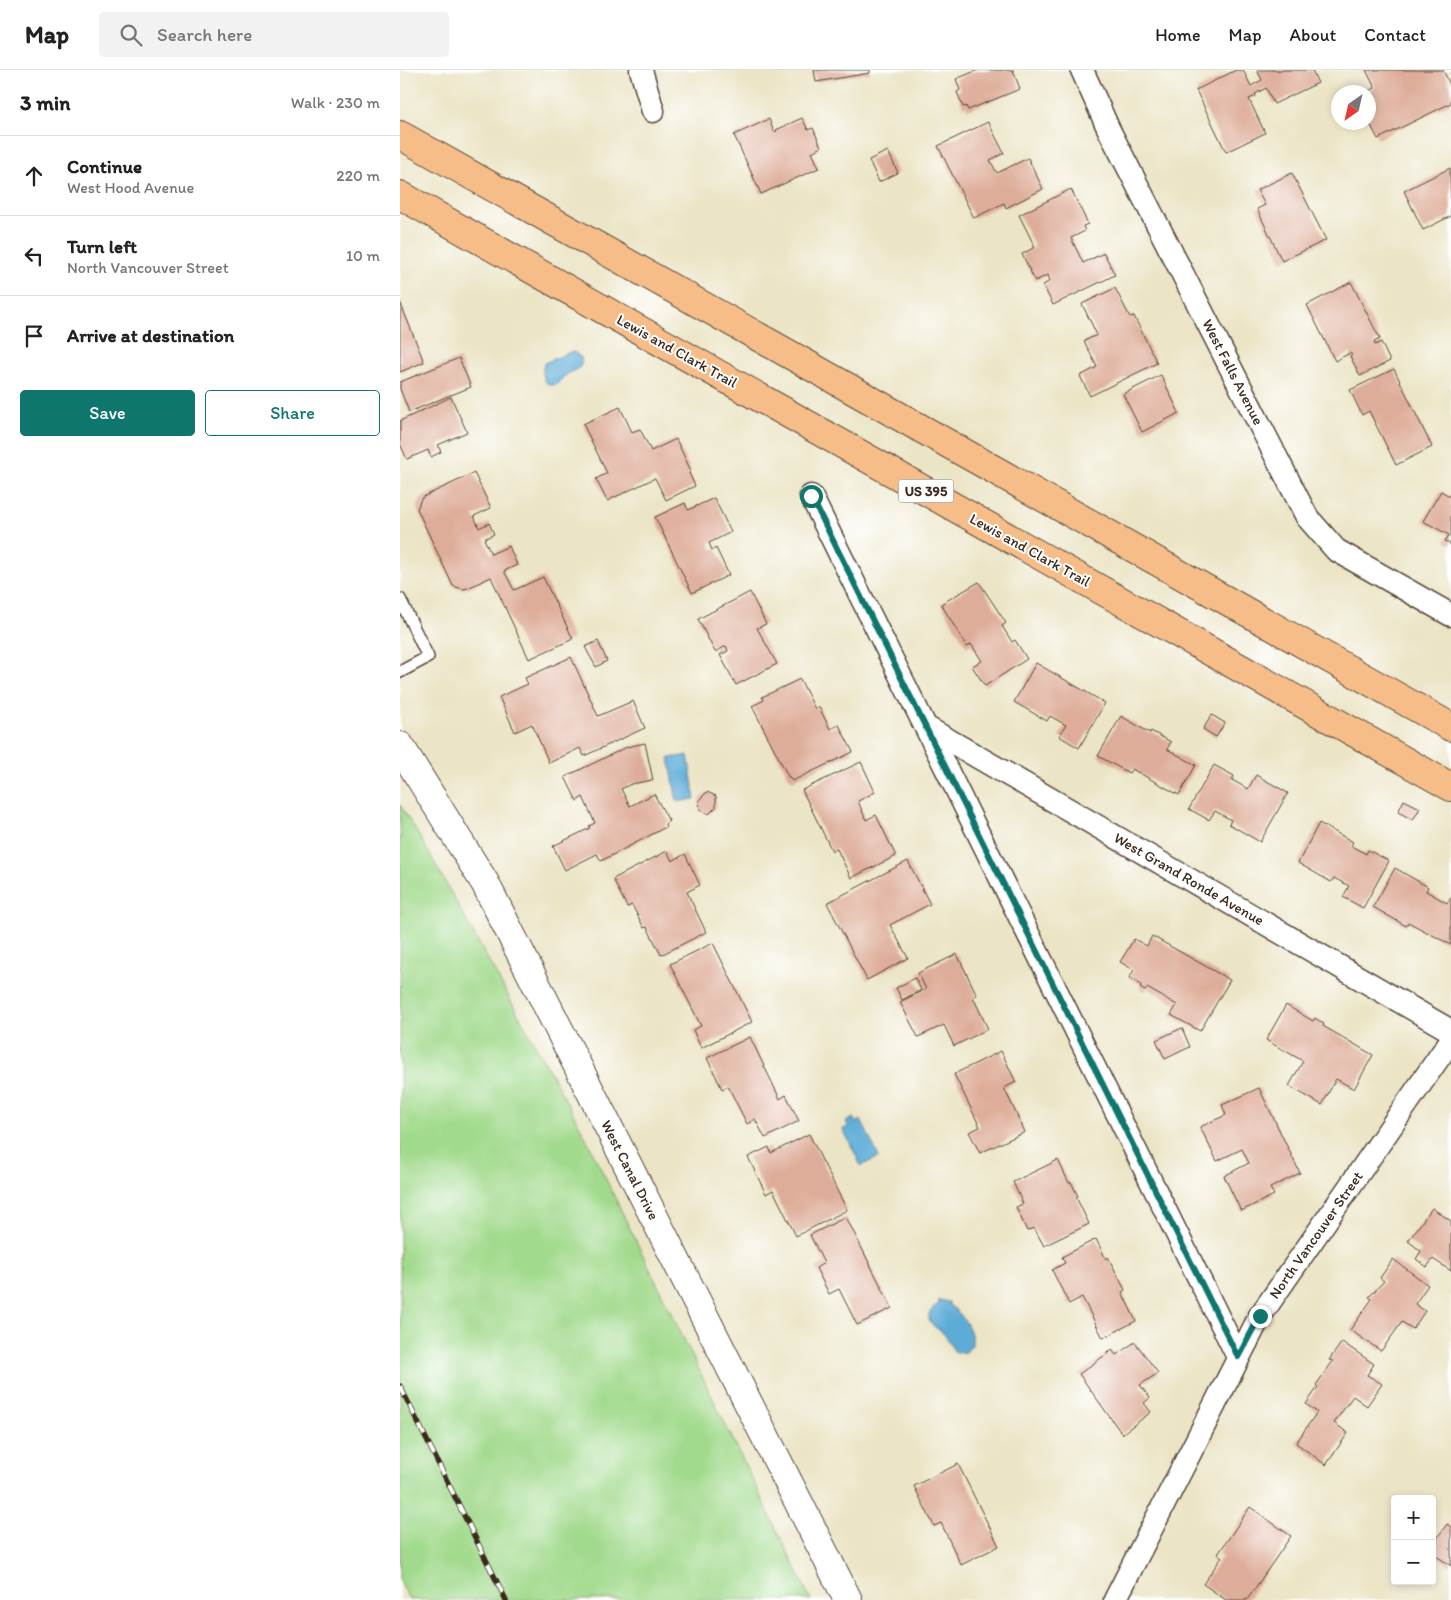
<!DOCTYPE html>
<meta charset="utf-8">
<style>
:root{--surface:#fff;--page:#f2f2f2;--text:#222;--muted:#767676;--line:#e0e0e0;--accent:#0f766e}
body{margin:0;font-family:Itim,sans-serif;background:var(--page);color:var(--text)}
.controls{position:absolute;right:15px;bottom:15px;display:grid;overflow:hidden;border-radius:5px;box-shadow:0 2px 8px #0003}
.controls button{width:45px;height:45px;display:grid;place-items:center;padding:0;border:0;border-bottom:1px solid var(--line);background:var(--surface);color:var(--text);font:25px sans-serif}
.compass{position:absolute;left:931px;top:15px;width:45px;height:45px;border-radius:50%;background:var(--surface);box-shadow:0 2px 8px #0003;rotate:214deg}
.stop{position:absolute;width:15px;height:15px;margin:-11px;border:4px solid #0f766e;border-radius:50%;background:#fff}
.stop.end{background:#0f766e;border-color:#fff;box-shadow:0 1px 5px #0008}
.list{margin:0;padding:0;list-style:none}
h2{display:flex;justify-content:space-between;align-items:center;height:65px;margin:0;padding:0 20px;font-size:21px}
h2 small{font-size:16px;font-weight:400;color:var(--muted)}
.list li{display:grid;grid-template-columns:32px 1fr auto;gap:15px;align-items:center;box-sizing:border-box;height:80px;padding:0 20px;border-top:1px solid var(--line)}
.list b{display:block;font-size:19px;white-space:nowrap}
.list p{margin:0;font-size:16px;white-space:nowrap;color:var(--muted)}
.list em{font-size:16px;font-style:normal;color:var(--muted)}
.actions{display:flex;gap:10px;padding:15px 20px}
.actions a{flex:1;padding:11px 0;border:1px solid var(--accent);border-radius:5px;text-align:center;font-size:18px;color:var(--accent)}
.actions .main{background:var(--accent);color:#fff}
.icon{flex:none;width:28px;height:28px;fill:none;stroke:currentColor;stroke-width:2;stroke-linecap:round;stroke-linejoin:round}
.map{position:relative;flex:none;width:1051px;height:1530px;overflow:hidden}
header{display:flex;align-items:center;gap:30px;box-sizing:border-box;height:70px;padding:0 25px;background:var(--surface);border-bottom:1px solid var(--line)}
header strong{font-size:24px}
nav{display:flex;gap:28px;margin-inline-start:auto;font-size:18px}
.search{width:350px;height:45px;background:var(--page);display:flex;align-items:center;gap:12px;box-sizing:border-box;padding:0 18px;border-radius:5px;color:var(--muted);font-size:19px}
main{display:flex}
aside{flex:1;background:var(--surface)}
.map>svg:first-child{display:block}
.green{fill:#a2da8d;stroke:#6e8256}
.water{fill:#5dacd7;stroke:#4c6b7a}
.building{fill:#dead99}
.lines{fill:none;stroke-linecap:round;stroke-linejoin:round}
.service-casing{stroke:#554637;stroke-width:14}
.minor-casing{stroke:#554637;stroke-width:25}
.tertiary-casing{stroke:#554637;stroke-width:30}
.motorway-casing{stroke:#554637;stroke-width:30}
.service{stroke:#fff;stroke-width:11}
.minor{stroke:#fff;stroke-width:22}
.tertiary{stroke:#fff;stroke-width:28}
.motorway{stroke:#f7bd88;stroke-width:28}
.rail-casing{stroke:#3b2a1e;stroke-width:5.5}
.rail{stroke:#fff;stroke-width:4;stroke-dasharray:11;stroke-linecap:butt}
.route{stroke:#0f766e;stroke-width:6}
.labels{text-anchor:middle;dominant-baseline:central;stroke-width:4;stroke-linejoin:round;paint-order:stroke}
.shield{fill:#fff;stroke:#766a62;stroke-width:1}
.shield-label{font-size:14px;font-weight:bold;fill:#3b2a1e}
.street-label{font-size:15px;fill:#3b2a1e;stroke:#fff}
</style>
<header>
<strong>Map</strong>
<div class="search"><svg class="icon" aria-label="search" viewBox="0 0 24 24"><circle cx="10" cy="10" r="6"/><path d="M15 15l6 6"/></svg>Search here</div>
<nav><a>Home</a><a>Map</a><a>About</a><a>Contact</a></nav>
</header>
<main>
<aside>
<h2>3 min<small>Walk · 230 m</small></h2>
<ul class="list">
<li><svg class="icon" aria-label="ahead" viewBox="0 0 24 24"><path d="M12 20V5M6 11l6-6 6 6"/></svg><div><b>Continue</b><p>West Hood Avenue</p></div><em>220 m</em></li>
<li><svg class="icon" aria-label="left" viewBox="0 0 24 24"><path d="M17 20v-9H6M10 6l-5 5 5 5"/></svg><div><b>Turn left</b><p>North Vancouver Street</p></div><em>10 m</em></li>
<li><svg class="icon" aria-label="arrive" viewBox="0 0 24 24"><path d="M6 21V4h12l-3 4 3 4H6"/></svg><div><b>Arrive at destination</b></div></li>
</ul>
<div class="actions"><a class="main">Save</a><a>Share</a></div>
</aside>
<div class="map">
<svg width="1051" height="1530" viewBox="0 0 1051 1530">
<rect width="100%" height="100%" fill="#fff"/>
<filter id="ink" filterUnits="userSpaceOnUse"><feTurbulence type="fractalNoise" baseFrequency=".02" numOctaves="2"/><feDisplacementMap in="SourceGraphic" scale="10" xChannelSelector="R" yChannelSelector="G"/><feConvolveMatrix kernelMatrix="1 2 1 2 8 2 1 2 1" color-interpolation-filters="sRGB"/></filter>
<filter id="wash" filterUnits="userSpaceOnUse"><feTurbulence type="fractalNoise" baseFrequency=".0096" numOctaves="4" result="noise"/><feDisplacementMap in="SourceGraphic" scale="20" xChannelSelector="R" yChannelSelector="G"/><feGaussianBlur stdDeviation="1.12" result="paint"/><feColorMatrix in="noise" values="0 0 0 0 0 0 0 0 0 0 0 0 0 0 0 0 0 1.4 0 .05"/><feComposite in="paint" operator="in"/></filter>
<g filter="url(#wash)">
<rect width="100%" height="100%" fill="#ebe4c5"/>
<path class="green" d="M0 735 24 774 181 1058 411 1530H9L0 1511Z"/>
<path class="water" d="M170 282H174L181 287C182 291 182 295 179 298 175 302 169 302 165 306 161 309 158 315 153 315 142 316 142 300 144 293Z
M288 685 295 729 277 732 269 688Z
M453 1048 456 1053 461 1050 479 1087 461 1096 443 1059 448 1057 446 1052Z
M539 1230 549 1232V1235C561 1242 574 1261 572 1275L566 1282 560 1283 554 1281 544 1264 530 1253C527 1244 530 1238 538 1235Z"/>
<g id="blocks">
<path class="building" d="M414 0H470V3L416 12Z
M578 0H613L620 19 568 40 566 36 563 37 557 22 560 20 556 9Z
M836 0H843L851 16 862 10 857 0H912L918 13 874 34 866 18 855 24 856 26 849 29 865 63 826 82 796 20Z
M966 0H1043L1051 17V33L978 69 968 50V21L975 18Z
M402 48 408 60 413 58 421 77 412 82 419 98 361 124 334 65 369 49 374 62 377 61 376 60Z
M588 52 604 83 590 90 597 103 628 88 643 119 606 138 604 133 574 148 538 76Z
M488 81 498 103 479 112 469 90Z
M1050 98 1051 146 1023 160 1004 121Z
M892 103 926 170 882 191 857 139 865 135 857 120Z
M671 119 688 154 683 156 685 161 671 168 683 193 704 183 715 205 653 235 643 215 650 211 648 205 635 211 622 184 635 177 619 145Z
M951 212 980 269 974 272 975 275 981 272 990 291 960 306 950 286 952 285 950 283 935 291 907 235Z
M715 218 730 247 734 246 757 293 690 326 680 306 697 297 684 271 697 265 682 234Z
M0 232 24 292 0 302Z
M59 288 71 317 9 342 0 319V312Z
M994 299 1032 377 996 395 969 341 962 345 950 320Z
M761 305 779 343 742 362 723 324Z
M51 327 67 362 38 375 41 382 31 387 28 380 7 389 0 374V351Z
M220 337 232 362 240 359 251 381 276 369 291 401 289 403 295 416 266 430 255 408 207 431 196 409 207 403 183 354Z
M74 403 91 438 74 446 79 458 89 453 94 464 84 469 91 484 109 476 117 495 104 501 114 520 143 507 173 569 129 589 91 507 68 518 63 519 53 516 17 439 21 429 25 426Z
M1041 421 1051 427V475L1045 471 1049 465 1023 451Z
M314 428 331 462 309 473 312 480 316 478 329 505 292 523 255 447 285 433 288 440Z
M579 512 606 553 602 556 612 572 615 570 627 589 585 616 572 596 582 591 571 574 567 577 541 534Z
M350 522 366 554 357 558 377 594 336 615 320 585 328 581 326 576 315 582 298 549Z
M198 571 207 591 196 597 185 577Z
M171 587 198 646 233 631 245 658 184 686 180 678 149 693 132 654 115 662 99 627 128 614 125 608Z
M636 593 705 633 679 678 659 666 666 655 650 646 647 651 614 632Z
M400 609 415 639 419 637 430 659 439 655 453 682 392 711 390 707 389 708 352 636 364 630 362 627Z
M812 645 825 653 816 667 803 659Z
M721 646 750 663 751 661 771 672 767 679 796 695 779 725 732 699 729 703 698 686Z
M245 673 253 710 231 714 221 719 230 736 254 724 269 751 265 754 266 757 201 791 197 784 165 800 153 776 190 758 189 756 195 753 183 727 177 731 165 707 227 677Z
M461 692 475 722 458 731 466 750 476 745 496 786 451 808 437 779 432 781 402 720Z
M814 695 834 706 832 710 848 719 856 705 888 723 860 772 829 754 831 750 815 741 809 750 789 739Z
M307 722 316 726V737L309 744 300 740 299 730Z
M1004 730 1020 738 1013 750 998 742Z
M919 753 953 772 951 776 966 784 968 780 989 791 963 838 943 827 949 816 934 808 931 812 898 793Z
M267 781 272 791 285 784 300 815 287 822 306 862 261 885 247 857 244 858 232 835 227 837 213 809Z
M508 791 530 834 490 855 508 888 467 910 427 833Z
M995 798 1028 817 1026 821 1047 833 1051 827V875L1008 852 1006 856 973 837Z
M752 866 830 910 800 961 771 945 777 935 747 918 745 921 740 918 741 915 729 908 734 900 720 892 734 869 747 876Z
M313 873 352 952 301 978 293 960 301 956 270 894Z
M557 884 577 925 573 927 588 959 554 976 544 955 518 967 500 932 526 919 518 903Z
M515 908 521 920 502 930 496 918Z
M886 935 913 951 915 948 924 954 923 956 973 985 954 1019 936 1009 922 1035 889 1016 903 991 866 970Z
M782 958 790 977 765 989 756 970Z
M350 967 380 1029 386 1025 399 1051 365 1068 355 1049 347 1054 328 1016 322 1019 307 988Z
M601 981 616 1012 604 1018 625 1062 580 1083 569 1062 580 1057 554 1004Z
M859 1018 900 1103 870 1118 874 1125 841 1141 824 1106 849 1093 842 1079 817 1091 800 1057 826 1045 822 1035Z
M409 1064 447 1140 396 1166 373 1120 366 1124 348 1087 369 1077 371 1083Z
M658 1090 669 1113 671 1112 678 1126 676 1127 689 1154 644 1176 634 1158 627 1161 616 1137 623 1134 613 1112Z
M1032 1138 1051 1151V1201L1033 1189 1027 1197 1016 1189 1021 1181 1008 1171Z
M446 1147 492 1238 457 1255 439 1219 429 1224 416 1198 424 1193 410 1165Z
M696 1169 706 1189 708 1187 725 1220 722 1222 736 1251 703 1268 682 1227 669 1234 652 1200 665 1193 662 1187Z
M993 1189 1028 1215 1015 1234 1025 1241 1013 1259 1002 1252 981 1281 950 1260 972 1229 969 1227 984 1211 980 1208Z
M735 1272 758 1303 740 1315 750 1328 744 1333 751 1342 722 1364 679 1304 712 1280 716 1285Z
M942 1272 974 1294 967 1305 982 1314 967 1336 953 1326 934 1353 948 1363 926 1395 896 1373 917 1342 906 1334 918 1317 916 1315 933 1291 929 1290Z
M558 1394 599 1476 561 1495 541 1453 534 1456 514 1416Z
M850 1437 891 1466 847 1530H826L803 1514 822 1487 818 1484Z
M1047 1454 1051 1457V1496L1032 1483V1475Z"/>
</g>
</g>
<g filter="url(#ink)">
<use href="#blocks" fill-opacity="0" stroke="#554637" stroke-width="1"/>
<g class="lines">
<defs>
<path id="service" d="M0 529 28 587 0 602"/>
<path id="minor" d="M241 0 253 41
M682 0 709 60 907 447 936 480 1051 545
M411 426 838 1287
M526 657 1051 961
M715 1530 860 1246 1051 970"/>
<path id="tertiary" d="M0 676 85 813 448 1530"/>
<path id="motorway" d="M0 65 1051 657
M0 125 1051 717"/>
</defs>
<use href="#service" class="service-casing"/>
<use href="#minor" class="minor-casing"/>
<use href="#tertiary" class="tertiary-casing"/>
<use href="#motorway" class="motorway-casing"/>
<use href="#service" class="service"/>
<use href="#minor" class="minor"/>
<use href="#tertiary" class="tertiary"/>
<use href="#motorway" class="motorway"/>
<defs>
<path id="rail" d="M0 1316 106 1530"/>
</defs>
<use href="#rail" class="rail-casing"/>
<use href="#rail" class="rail"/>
</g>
</g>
<g class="lines" filter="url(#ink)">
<path class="route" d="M411 426 838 1287 860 1246"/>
</g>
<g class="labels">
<rect class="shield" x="498.5" y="409.5" width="55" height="23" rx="4"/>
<g class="shield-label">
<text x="526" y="421">US 395</text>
</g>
<g class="street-label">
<text transform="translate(277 281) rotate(29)">Lewis and Clark Trail</text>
<text transform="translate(833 302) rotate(63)">West Falls Avenue</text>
<text transform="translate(630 480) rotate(29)">Lewis and Clark Trail</text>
<text transform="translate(789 809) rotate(30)">West Grand Ronde Avenue</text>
<text transform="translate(230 1100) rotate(63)">West Canal Drive</text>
<text transform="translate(916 1165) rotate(-55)">North Vancouver Street</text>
</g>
</g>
</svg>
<div class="controls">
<button>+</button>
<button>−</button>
</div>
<svg class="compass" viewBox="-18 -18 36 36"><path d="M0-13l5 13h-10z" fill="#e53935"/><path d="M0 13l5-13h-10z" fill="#767676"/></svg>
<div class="stop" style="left:411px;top:426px"></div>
<div class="stop end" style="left:860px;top:1246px"></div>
</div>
</main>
